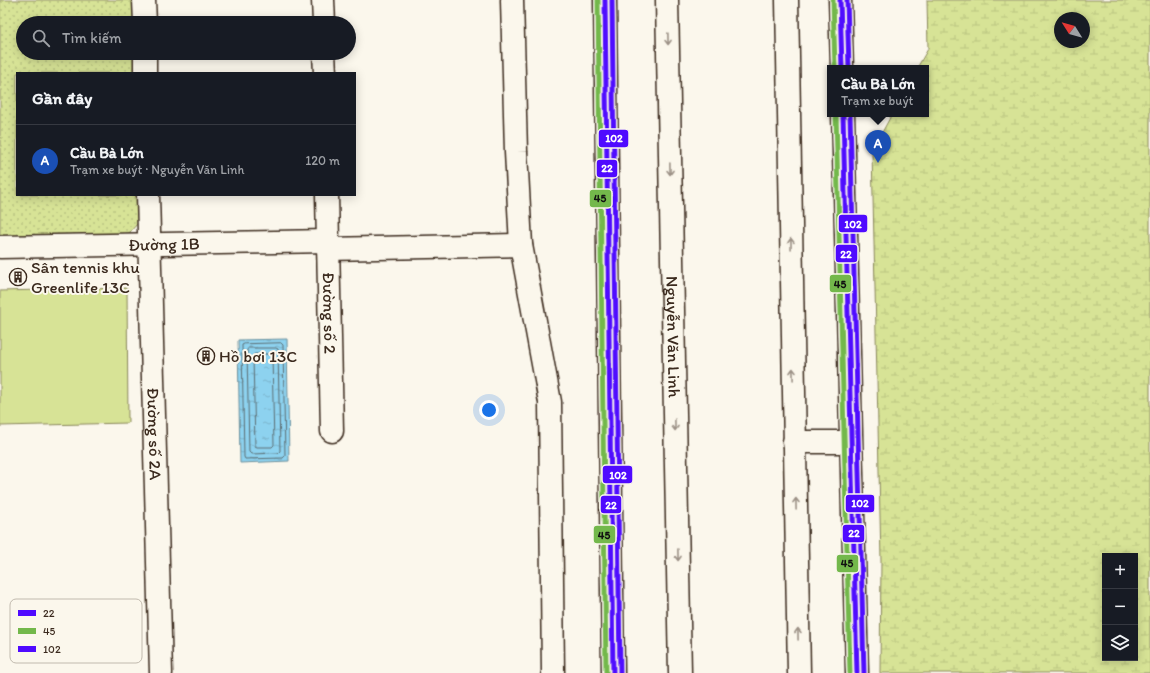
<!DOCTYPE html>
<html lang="vi">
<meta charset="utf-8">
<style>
:root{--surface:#171b24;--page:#20242c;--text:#f1f3f6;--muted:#9ea1a6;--line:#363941;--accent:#b45309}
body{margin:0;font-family:Itim,sans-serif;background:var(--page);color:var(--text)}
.controls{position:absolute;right:12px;bottom:12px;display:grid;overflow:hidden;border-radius:0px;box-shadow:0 2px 10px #0003}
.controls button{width:36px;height:36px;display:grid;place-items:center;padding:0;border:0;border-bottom:1px solid var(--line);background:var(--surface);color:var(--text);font:20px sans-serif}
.compass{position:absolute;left:1054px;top:12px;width:36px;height:36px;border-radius:50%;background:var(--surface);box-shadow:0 2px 10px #0003;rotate:307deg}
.you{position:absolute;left:489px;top:410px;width:14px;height:14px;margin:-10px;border:3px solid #fff;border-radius:50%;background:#1a73e8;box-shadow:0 0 0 6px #1a73e833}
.badge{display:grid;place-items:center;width:26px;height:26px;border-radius:50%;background:var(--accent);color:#fff;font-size:13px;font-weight:700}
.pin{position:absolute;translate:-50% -33px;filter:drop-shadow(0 1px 2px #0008)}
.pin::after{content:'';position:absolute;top:21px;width:14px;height:12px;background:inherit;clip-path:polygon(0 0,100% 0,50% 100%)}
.popup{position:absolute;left:827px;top:65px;width:102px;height:52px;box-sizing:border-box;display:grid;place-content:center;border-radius:0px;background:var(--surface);filter:drop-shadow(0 1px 3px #0005);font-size:13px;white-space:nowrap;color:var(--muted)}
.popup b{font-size:15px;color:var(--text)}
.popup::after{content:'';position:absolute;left:50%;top:100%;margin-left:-8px;border:8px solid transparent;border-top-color:var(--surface)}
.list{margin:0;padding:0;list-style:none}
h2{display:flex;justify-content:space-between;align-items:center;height:52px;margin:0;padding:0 16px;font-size:17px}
h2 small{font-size:13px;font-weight:400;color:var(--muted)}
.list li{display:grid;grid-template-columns:26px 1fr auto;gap:12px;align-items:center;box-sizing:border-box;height:72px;padding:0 16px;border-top:1px solid var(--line)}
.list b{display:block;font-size:15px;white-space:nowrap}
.list p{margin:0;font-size:13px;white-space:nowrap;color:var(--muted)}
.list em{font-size:13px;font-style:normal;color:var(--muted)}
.icon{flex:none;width:22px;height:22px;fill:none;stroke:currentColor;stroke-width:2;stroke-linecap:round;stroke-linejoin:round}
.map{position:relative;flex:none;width:1150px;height:673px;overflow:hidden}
.search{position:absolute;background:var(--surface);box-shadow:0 2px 10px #0003;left:16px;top:16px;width:340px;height:44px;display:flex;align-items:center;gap:10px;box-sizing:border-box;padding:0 14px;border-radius:22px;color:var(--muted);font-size:15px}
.panel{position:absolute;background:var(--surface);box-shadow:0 2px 10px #0003;left:16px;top:72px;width:340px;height:124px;border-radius:0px}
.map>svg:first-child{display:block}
.grass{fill:url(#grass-dots);stroke:#89865a}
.wetland{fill:url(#wetland-marsh);stroke:#89865a;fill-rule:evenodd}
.park{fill:#d7e396;stroke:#89865a}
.water{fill:url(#water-ripples);stroke:#6c8f9b}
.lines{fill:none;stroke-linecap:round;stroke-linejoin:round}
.shore{stroke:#5c6d72;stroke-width:1}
.minor-casing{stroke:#3b2a1e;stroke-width:25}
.major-casing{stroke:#3b2a1e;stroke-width:25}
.highway-casing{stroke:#3b2a1e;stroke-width:25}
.minor{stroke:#fbf7ec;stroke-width:22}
.major{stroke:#fbf7ec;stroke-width:22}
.highway{stroke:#fbf7ec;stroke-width:22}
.bus-1-casing{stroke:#fbf7ec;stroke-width:8}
.bus-2-casing{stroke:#fbf7ec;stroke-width:8}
.bus-3-casing{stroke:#fbf7ec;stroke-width:8}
.bus-1{stroke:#4f0aff;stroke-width:5}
.bus-2{stroke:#73b84b;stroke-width:5}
.bus-3{stroke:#4f0aff;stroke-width:5}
.oneway{stroke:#9b9085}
.labels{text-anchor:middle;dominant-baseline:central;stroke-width:4;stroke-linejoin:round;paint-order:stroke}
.street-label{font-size:17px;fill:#3b2a1e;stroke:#fbf7ec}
.poi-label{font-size:17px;fill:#3b2a1e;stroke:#fbf7ec;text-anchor:start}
.key{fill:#fbf7ec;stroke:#c1baae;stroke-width:1}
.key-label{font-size:11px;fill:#3b2a1e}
.line-badge{stroke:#fbf7ec;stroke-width:1.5}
.badge-label{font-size:11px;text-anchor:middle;font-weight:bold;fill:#fff}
.pale-badge-label{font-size:11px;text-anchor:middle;font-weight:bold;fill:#111}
</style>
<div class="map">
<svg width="1150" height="673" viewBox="0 0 1150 673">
<defs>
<pattern id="grass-dots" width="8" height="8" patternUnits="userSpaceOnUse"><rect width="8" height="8" fill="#d7e396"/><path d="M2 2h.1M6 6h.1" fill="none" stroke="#b9c381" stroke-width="1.8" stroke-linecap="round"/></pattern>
<pattern id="wetland-marsh" width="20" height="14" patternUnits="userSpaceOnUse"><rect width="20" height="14" fill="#d7e396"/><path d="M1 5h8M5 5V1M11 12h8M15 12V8" fill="none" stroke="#b9c381"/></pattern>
<pattern id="water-ripples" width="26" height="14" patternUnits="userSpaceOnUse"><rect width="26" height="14" fill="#8dd2ef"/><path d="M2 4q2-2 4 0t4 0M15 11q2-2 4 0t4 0" fill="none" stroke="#7bb4cc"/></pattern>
</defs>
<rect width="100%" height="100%" fill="#fbf7ec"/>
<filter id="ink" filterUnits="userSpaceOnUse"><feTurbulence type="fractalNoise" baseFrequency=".025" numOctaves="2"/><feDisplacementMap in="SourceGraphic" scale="8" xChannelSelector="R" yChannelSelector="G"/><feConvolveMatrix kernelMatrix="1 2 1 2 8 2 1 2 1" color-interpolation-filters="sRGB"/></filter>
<g filter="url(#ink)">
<path class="grass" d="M0 0H136V23H23V53H137V73H17V195H139L138 223 129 233 123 234 0 237Z"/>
<path class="wetland" d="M927 0H1150V673H880L881 561 872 151 892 114H926V68H917L928 49ZM1060 18H1084V42H1060ZM1105 556H1135V658H1105Z"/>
<path class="park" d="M127 288 128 423 0 426V291Z"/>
<path class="water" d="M287 339 289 461 240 463 238 340Z"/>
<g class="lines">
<path class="shore" d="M281 343 283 345 285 456 283 458 245 459 244 457 242 345 244 344Z
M249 348H276L278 349 280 451 278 453 251 454 249 452 247 350Z
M255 354H270L272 356 274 445 272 447H257L255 446 253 356Z"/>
<defs>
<g id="minor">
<path d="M144 0 145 23"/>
<path d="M323 0 324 23"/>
<path d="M512 0 516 152 521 245 550 402 553 673"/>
<path d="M145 53V73"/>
<path d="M324 53 325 73"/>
<path id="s1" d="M148 195 161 673"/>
<path id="s2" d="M327 195 332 431"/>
<path id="s3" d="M0 247 328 241"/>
<path d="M328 249 521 245"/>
</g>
<path id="major" d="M605 0 613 673
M840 0 842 68
M843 114 857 673
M794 442H850"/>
<g id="highway">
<path id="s4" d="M667 0 680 673"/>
<path d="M787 0 799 673"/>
</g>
</defs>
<use href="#minor" class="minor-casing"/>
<use href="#major" class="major-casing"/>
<use href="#highway" class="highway-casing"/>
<use href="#minor" class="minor"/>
<use href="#major" class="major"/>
<use href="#highway" class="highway"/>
<defs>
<path id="bus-1" d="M605 0 613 673
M840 0 842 68
M843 114 857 673"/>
<path id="bus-2" d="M598 0 606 673
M833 0 835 68
M836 114 850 673"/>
<path id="bus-3" d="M612 0 620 673
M847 0 849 68
M850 114 864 673"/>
</defs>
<use href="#bus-1" class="bus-1-casing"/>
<use href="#bus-2" class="bus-2-casing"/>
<use href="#bus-3" class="bus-3-casing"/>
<use href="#bus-1" class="bus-1"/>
<use href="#bus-2" class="bus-2"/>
<use href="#bus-3" class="bus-3"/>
</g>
<defs><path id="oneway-shaft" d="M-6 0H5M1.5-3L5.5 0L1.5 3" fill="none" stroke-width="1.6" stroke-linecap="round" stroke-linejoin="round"/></defs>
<g class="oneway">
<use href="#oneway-shaft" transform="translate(668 39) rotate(89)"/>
<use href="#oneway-shaft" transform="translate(670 169) rotate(89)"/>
<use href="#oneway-shaft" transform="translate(791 244) rotate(-91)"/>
<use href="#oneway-shaft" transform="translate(793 374) rotate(-91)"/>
<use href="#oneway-shaft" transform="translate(675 425) rotate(89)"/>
<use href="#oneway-shaft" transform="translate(796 504) rotate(-91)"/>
<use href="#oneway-shaft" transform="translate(678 555) rotate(89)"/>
<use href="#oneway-shaft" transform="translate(798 634) rotate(-91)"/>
</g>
</g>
<defs>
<symbol id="building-ring" viewBox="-11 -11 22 22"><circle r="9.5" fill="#fbf7ec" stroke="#3b2a1e" stroke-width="1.5"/><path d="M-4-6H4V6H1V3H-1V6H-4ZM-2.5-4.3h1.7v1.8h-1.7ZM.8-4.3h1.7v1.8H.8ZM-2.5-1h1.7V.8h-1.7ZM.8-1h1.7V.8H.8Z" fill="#3b2a1e"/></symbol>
</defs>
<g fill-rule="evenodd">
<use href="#building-ring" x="8" y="267" width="20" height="20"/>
<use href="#building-ring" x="196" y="346" width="20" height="20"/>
</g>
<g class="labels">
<g class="street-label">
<text stroke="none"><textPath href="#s3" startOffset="164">Đường 1B</textPath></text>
<text stroke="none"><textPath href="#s2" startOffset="118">Đường số 2</textPath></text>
<text stroke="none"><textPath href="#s4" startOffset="337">Nguyễn Văn Linh</textPath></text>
<text stroke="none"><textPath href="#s1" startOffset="239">Đường số 2A</textPath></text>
</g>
<g class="poi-label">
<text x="31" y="267">Sân tennis khu<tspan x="31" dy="20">Greenlife 13C</tspan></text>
<text x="219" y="356">Hồ bơi 13C</text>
</g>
</g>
<rect x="10" y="599" width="132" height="64" rx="6" class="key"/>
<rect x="18" y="610" width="18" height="6" fill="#4f0aff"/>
<rect x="18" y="628" width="18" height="6" fill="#73b84b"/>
<rect x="18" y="646" width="18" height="6" fill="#4f0aff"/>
<g class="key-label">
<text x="43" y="617">22</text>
<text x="43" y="635">45</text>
<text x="43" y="653">102</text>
</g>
<g class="line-badge">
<rect x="598" y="129" width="31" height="19" rx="4" fill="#4f0aff"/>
<rect x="596" y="159" width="22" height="19" rx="4" fill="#4f0aff"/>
<rect x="589" y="189" width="23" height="19" rx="4" fill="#73b84b"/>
<rect x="838" y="214" width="30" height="19" rx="4" fill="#4f0aff"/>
<rect x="835" y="244" width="23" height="19" rx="4" fill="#4f0aff"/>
<rect x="829" y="274" width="23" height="19" rx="4" fill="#73b84b"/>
<rect x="602" y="465" width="31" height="19" rx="4" fill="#4f0aff"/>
<rect x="845" y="494" width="30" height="19" rx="4" fill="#4f0aff"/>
<rect x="600" y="495" width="22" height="19" rx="4" fill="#4f0aff"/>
<rect x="842" y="524" width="23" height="19" rx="4" fill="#4f0aff"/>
<rect x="593" y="525" width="23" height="19" rx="4" fill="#73b84b"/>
<rect x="836" y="554" width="23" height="19" rx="4" fill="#73b84b"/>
</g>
<g class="badge-label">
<text x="614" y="142">102</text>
<text x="607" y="172">22</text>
<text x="853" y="228">102</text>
<text x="846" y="258">22</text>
<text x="618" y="479">102</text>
<text x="860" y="507">102</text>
<text x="611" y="509">22</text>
<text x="854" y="537">22</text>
</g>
<g class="pale-badge-label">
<text x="600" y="202">45</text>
<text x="840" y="288">45</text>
<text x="604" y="539">45</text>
<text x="847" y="567">45</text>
</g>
</svg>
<div class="controls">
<button>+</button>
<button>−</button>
<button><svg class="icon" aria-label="layers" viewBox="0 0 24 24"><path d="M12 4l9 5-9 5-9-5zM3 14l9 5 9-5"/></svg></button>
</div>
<svg class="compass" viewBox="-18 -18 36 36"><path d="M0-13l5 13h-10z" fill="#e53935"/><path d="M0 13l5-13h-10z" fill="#9ea1a6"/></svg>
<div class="you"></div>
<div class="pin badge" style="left:878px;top:163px;background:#1a4fb4">A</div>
<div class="popup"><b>Cầu Bà Lớn</b>Trạm xe buýt</div>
<div class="search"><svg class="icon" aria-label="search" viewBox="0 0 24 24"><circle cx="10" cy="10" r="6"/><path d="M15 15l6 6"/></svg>Tìm kiếm</div>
<section class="panel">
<h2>Gần đây<small></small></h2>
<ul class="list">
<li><span class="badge" style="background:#1a4fb4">A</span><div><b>Cầu Bà Lớn</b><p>Trạm xe buýt · Nguyễn Văn Linh</p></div><em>120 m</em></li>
</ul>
</section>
</div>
